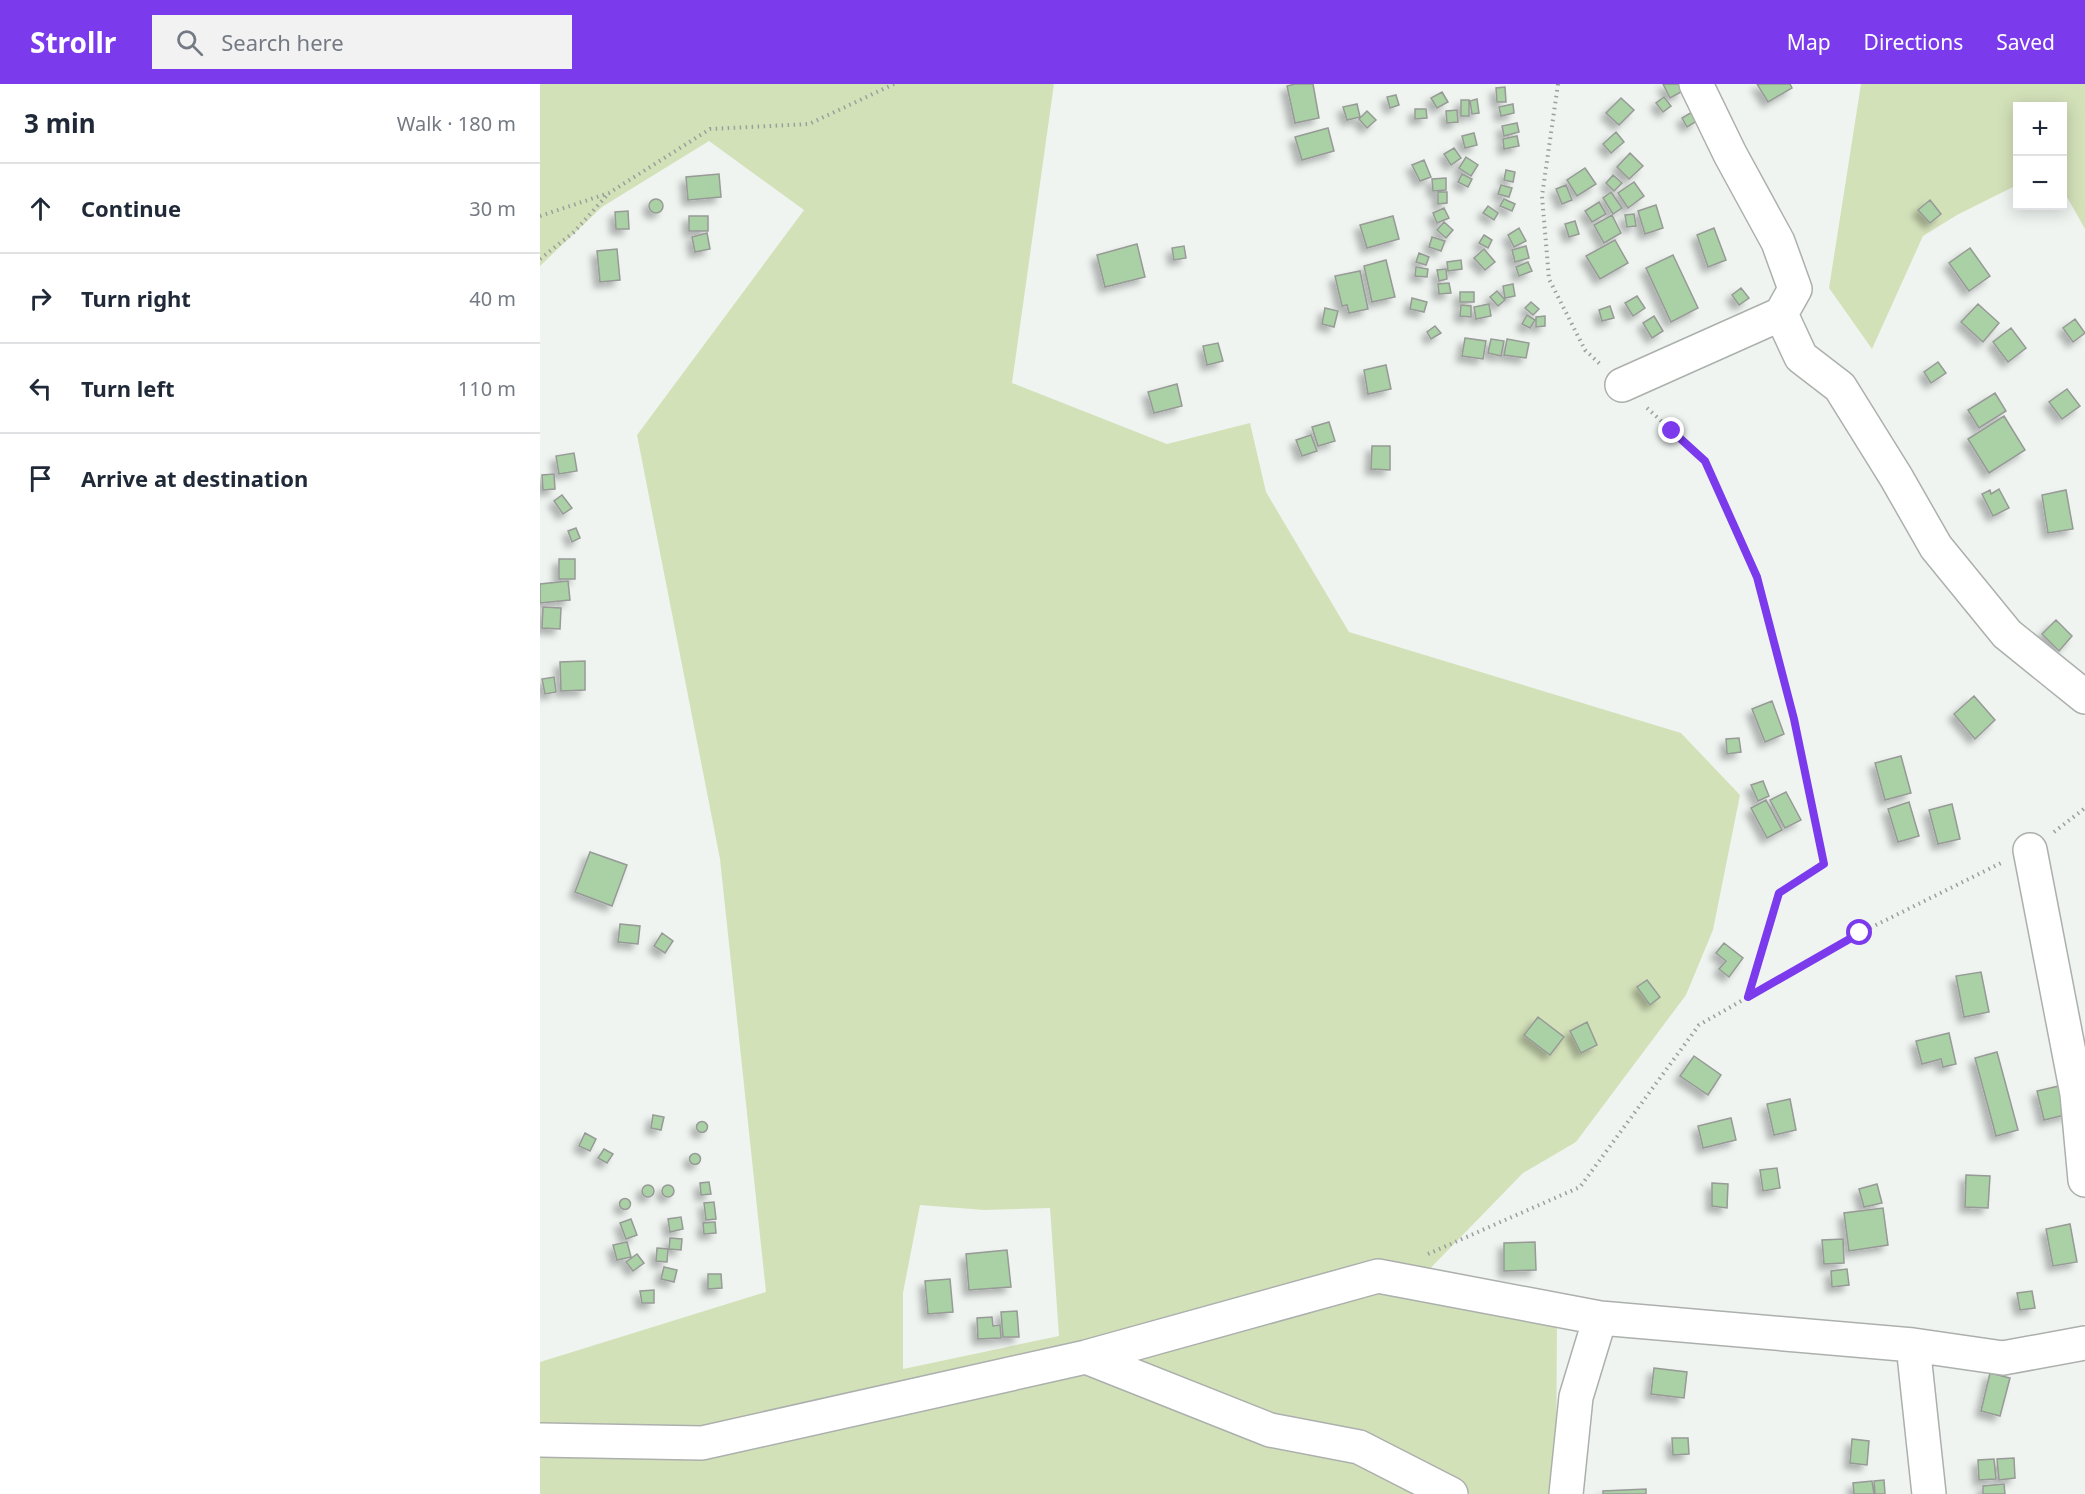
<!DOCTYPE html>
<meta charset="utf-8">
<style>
:root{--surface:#fff;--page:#f2f2f3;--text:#1f2937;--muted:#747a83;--line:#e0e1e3;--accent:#7c3aed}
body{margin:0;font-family:"Noto Sans",sans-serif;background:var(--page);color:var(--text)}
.controls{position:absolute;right:18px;top:18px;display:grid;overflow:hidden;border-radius:0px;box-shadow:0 3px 15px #0003}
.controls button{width:54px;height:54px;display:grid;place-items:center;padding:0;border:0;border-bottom:2px solid var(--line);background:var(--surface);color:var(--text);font:30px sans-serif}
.stop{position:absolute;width:18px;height:18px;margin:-14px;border:4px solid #7c3aed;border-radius:50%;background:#fff}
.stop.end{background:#7c3aed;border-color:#fff;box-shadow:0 2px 6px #0008}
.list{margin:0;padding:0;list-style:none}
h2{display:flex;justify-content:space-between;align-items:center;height:78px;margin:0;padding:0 24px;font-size:26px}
h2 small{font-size:20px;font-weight:400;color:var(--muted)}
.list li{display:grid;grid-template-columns:39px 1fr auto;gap:18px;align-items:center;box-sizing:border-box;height:90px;padding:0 24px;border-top:2px solid var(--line)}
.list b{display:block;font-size:22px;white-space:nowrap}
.list em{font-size:20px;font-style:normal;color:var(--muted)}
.icon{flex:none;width:33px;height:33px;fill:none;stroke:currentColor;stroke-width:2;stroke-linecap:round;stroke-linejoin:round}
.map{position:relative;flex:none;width:1545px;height:1410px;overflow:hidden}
header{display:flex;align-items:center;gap:36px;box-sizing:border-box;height:84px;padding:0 30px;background:var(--accent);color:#fff}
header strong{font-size:28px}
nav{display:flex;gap:33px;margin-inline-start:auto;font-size:21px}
.search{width:420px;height:54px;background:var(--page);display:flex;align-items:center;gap:15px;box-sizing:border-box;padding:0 21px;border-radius:0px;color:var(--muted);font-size:22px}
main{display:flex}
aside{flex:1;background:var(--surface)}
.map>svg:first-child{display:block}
.green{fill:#d3e1b9;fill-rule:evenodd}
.building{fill:#aad0a5;stroke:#979a96;stroke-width:1.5;filter:url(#shadow)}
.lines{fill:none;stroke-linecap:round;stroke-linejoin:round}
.minor-casing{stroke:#acb0ad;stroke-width:36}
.path{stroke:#9b9f9d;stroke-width:4;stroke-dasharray:1.5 4.5;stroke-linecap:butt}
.minor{stroke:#fff;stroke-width:33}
.route{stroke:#7c3aed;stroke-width:8}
</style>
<header>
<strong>Strollr</strong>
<div class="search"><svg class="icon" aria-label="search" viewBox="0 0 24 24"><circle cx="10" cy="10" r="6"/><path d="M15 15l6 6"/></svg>Search here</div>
<nav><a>Map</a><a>Directions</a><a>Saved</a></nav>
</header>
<main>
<aside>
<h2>3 min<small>Walk · 180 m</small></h2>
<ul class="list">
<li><svg class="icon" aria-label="ahead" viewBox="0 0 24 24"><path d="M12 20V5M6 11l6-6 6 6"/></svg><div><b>Continue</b></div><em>30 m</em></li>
<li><svg class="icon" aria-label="right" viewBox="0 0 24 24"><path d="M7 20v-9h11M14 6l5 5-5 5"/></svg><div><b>Turn right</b></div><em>40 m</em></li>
<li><svg class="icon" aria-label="left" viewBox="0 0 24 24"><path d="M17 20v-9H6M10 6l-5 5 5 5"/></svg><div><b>Turn left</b></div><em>110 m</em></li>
<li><svg class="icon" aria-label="arrive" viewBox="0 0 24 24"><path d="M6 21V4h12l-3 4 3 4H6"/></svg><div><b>Arrive at destination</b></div></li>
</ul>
</aside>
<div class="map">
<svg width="1545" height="1410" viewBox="0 0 1545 1410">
<defs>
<filter id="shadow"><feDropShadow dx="-5.5" dy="5.5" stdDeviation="3" flood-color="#0004"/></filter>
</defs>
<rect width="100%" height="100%" fill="#eff4f1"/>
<path class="green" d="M0 0H514L472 299 627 360 710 339 726 408 809 548 1141 649 1200 711 1173 846 1146 911 1036 1058 983 1089 875 1200 1017 1237 1016 1410H0V1278L226 1208 180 775 97 351 264 126 169 57 62 123 0 182ZM380 1121 444 1126 510 1124 519 1252 363 1285V1209Z
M1321 0H1545V145L1523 106 1522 22H1478L1477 101 1417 131 1383 152 1332 265 1289 204Z"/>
<path class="building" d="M755 0H773L779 34 755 39 747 2Z
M1123 0H1139L1143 7 1130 14Z
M1217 0H1250L1252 4 1228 18Z
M965 3 966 18H957L956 4Z
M902 8 908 18 897 24 891 14Z
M856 11 859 21 850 24 847 13Z
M1124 13 1131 22 1123 28 1116 19Z
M1081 14 1094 26 1079 41 1066 29Z
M937 15 939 29 932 30 930 17Z
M921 16H929V32H921Z
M817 20 820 33 807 36 803 23Z
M973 20 974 29 961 32 959 23Z
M875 25H886L887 34 875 35Z
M917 26 918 38 907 39 906 27Z
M827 27 836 36 827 44 819 35Z
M1152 28 1157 37 1147 43 1142 34Z
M977 39 979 48 964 52 962 42Z
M788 44 794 67 762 76 755 53Z
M1076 48 1084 58 1071 69 1063 60Z
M934 49 937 61 925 64 922 52Z
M977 52 979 62 964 65 963 55Z
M914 64 921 74 911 81 904 70Z
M1090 69 1103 82 1089 95 1077 83Z
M926 73 938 81 931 92 919 84Z
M884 76 891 93 880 97 872 81Z
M1045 84 1056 100 1037 112 1027 96Z
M966 86 975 88 973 98 964 96Z
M179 90 181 113 148 116 146 93Z
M922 90 932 95 928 103 918 98Z
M1073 91 1082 99 1074 107 1066 99Z
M906 94V106L893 107 892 95Z
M1094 98 1104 112 1088 124 1078 109Z
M961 101 972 104 969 113 958 110Z
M1026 101 1032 116 1022 120 1016 105Z
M898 108H907V119L898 120Z
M1071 108 1082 124 1073 130 1063 114Z
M964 115 975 120 972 127 960 122Z
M109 122a7 7 0 1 1 14 0a7 7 0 1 1-14 0Z
M1390 116 1401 130 1390 139 1378 126Z
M1059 118 1066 130 1052 138 1045 127Z
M1116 121 1123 144 1105 150 1098 127Z
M948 122 958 129 954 136 943 129Z
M904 124 909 134 897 139 893 129Z
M88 127 89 145H76L75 128Z
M1094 130 1096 142 1087 143 1085 131Z
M1072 131 1081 149 1064 159 1054 141Z
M149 132H168V147H149Z
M853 132 859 155 827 164 820 141Z
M1035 137 1039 150 1029 153 1025 140Z
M904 138 913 146 906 154 897 146Z
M979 144 986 157 974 163 968 151Z
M1174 144 1186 176 1168 183 1157 151Z
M167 149 170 165 155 168 152 153Z
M944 151 952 156 948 164 939 159Z
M892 153 905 157 901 167 889 163Z
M1075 156 1088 179 1060 195 1046 172Z
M597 160 605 193 565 203 557 171Z
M644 162 646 174 634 176 632 164Z
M986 162 989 174 975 178 972 166Z
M1430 164 1450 192 1429 207 1409 179Z
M77 165 80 196 60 198 57 167Z
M944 165 955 178 945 186 934 174Z
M879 169 889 173 886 181 876 178Z
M1133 171 1158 224 1131 238 1106 184Z
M846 176 855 213 832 218 824 182Z
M921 176 922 185 908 187 907 178Z
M988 178 992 187 979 192 976 183Z
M876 183 888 185 887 193 875 192Z
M906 185 907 195 899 197 897 186Z
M820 187 828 225 809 229 807 221 802 222 795 192Z
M909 199 911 209 899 210 898 200Z
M973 200 975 212 965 214 963 202Z
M1201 204 1209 214 1199 221 1192 211Z
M957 207 965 216 958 222 950 213Z
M920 208H934V218H920Z
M1097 212 1105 224 1093 232 1085 219Z
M872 214 887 218 884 228 870 225Z
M991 218 999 225 993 231 985 224Z
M949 220 951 232 936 235 934 223Z
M1438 220 1459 239 1443 258 1421 238Z
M921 221 931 222V233L920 232Z
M1070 222 1074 234 1062 237 1059 226Z
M785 224 798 227 794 243 782 240Z
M987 231 995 236 990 244 982 240Z
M1005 232V242L996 243V233Z
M1114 232 1123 247 1112 254 1103 239Z
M1535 235 1545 249 1533 258 1523 244Z
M895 242 901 249 891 255 887 248Z
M1471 244 1486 264 1468 278 1453 258Z
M925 254 946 257 943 275 922 272Z
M951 255 964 257 961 272 948 269Z
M967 255 989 259 986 274 964 271Z
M678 259 683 277 667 281 663 262Z
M1398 278 1406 289 1391 299 1384 288Z
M846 281 851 305 828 310 824 286Z
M637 300 642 322 614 329 608 308Z
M1527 305 1540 322 1522 335 1509 318Z
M1455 309 1466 327 1439 344 1428 326Z
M1464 332 1485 366 1449 389 1428 355Z
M789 338 795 357 778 362 772 343Z
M771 351 777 367 762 372 756 356Z
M832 362H850V386L831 385Z
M34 369 37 387 19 390 16 372Z
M14 390 15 405 3 406 2 391Z
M1459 405 1469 424 1453 432 1442 410 1450 406 1451 410Z
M1526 406 1533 445 1508 449 1502 411Z
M22 411 32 424 23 430 14 417Z
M36 444 40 454 32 458 28 447Z
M19 475H35V495H19Z
M28 497 30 516 0 519V500Z
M3 523 21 524 20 545 2 544Z
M1516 536 1532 552 1519 567 1502 550Z
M45 577V606L21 607 20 578Z
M14 593 16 608 5 610 2 595Z
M1434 612 1455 636 1435 655 1414 630Z
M1232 617 1244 650 1225 658 1212 625Z
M1199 654 1201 668 1187 670 1186 655Z
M1361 672 1371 709 1345 716 1335 679Z
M1223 697 1229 712 1218 717 1211 701Z
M1246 708 1261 736 1245 744 1230 716Z
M1226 716 1242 746 1227 754 1211 724Z
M1369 718 1379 752 1358 758 1348 725Z
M1412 720 1420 755 1398 760 1389 726Z
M50 768 87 781 72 822 35 808Z
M80 840 100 842 98 860 78 858Z
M122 849 133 857 125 869 114 862Z
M1184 859 1203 874 1189 893 1179 885 1186 877 1176 869Z
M1441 888 1449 928 1424 933 1416 892Z
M1107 896 1120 913 1110 921 1097 903Z
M998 933 1024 953 1010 971 984 951Z
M1047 938 1057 961 1041 969 1030 947Z
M1409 949 1416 980 1403 983 1401 975 1382 980 1376 957Z
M1457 968 1478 1046 1456 1052 1435 974Z
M1154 972 1181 991 1168 1011 1140 992Z
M1523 1001 1529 1030 1504 1036 1497 1007Z
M1250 1015 1256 1046 1234 1051 1227 1020Z
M113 1031 124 1033 121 1046 111 1044Z
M1191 1034 1196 1056 1163 1064 1158 1042Z
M156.5 1043a5.5 5.5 0 1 1 11 0a5.5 5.5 0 1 1-11 0Z
M45 1049 56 1055 50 1067 39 1062Z
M64 1065 73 1070 67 1079 58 1074Z
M149.5 1075a5.5 5.5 0 1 1 11 0a5.5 5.5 0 1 1-11 0Z
M1237 1084 1240 1104 1223 1107 1220 1086Z
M1426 1091 1450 1092 1448 1124 1425 1123Z
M169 1098 171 1110 161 1111 160 1099Z
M1172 1099 1188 1100 1187 1124 1172 1122Z
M1337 1100 1342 1119 1324 1123 1319 1105Z
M122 1107a6 6 0 1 1 12 0a6 6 0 1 1-12 0Z
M102 1107a6 6 0 1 1 12 0a6 6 0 1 1-12 0Z
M79.5 1120a5.5 5.5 0 1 1 11 0a5.5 5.5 0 1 1-11 0Z
M174 1118 176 1135 166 1136 164 1119Z
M1343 1124 1348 1161 1309 1167 1304 1129Z
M141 1133 143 1145 130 1148 128 1135Z
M91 1135 97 1151 86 1155 80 1139Z
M175 1138 176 1149 164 1150 163 1139Z
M1530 1140 1537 1178 1513 1182 1506 1145Z
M130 1154 142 1155 141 1166 129 1165Z
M1303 1155 1304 1179 1284 1180 1282 1156Z
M87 1158 91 1173 77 1176 73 1161Z
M995 1158 996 1186 964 1187V1159Z
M117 1164 128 1165 127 1178 116 1177Z
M467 1166 471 1203 429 1206 426 1170Z
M97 1170 104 1179 93 1187 86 1178Z
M124 1183 137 1186 134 1198 121 1195Z
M1307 1185 1309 1201 1292 1203 1291 1187Z
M168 1190H181L182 1204 168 1205Z
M410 1195 413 1228 388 1230 385 1197Z
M114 1206V1219H102L100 1207Z
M1492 1207 1495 1224 1480 1226 1477 1209Z
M477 1227 479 1253H463L461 1228Z
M452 1233 453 1242 460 1241 461 1254 438 1255 437 1234Z
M1114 1284 1147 1288 1144 1314 1111 1310Z
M1450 1289 1470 1294 1460 1332 1441 1327Z
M1132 1354H1148L1149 1370 1133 1371Z
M1312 1355 1329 1357 1327 1381 1310 1379Z
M1474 1374 1475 1394 1459 1396 1457 1375Z
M1454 1375 1456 1395 1439 1396 1438 1376Z
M1344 1396 1345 1410H1335L1334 1397Z
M1332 1397 1334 1410H1314L1313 1399Z
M1464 1400 1465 1410H1443V1402Z
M1106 1405V1410H1063V1407Z"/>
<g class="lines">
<defs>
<path id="minor" d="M1156 0 1190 70 1238 158 1255 205 1241 230 1261 273 1300 303 1356 393 1396 463 1467 550 1545 613
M1082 301 1241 230
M1490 766 1537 1010 1545 1096
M1373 1261 1389 1410
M546 1273 730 1346 819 1363 911 1410
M0 1356 162 1359 546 1273 838 1192 1060 1234 1373 1261 1463 1274 1545 1259
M1026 1410 1036 1313 1060 1234"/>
</defs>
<use href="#minor" class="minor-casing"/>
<path class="path" d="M1018 0 1002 112 1009 195 1045 266 1060 280
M0 132 69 109 170 45 269 40 354 0
M0 175 34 148 69 109
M1107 324 1165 377 1217 493 1254 635 1284 780 1239 809 1208 913
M1514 748 1545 724
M888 1170 1040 1103 1159 941 1320 849 1461 779"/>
<use href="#minor" class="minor"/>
</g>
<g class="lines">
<path class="route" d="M1132 347 1165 377 1217 493 1254 635 1284 780 1239 809 1208 913 1320 849"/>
</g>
</svg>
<div class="controls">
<button>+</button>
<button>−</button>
</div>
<div class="stop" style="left:1320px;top:849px"></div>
<div class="stop end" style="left:1132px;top:347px"></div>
</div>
</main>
